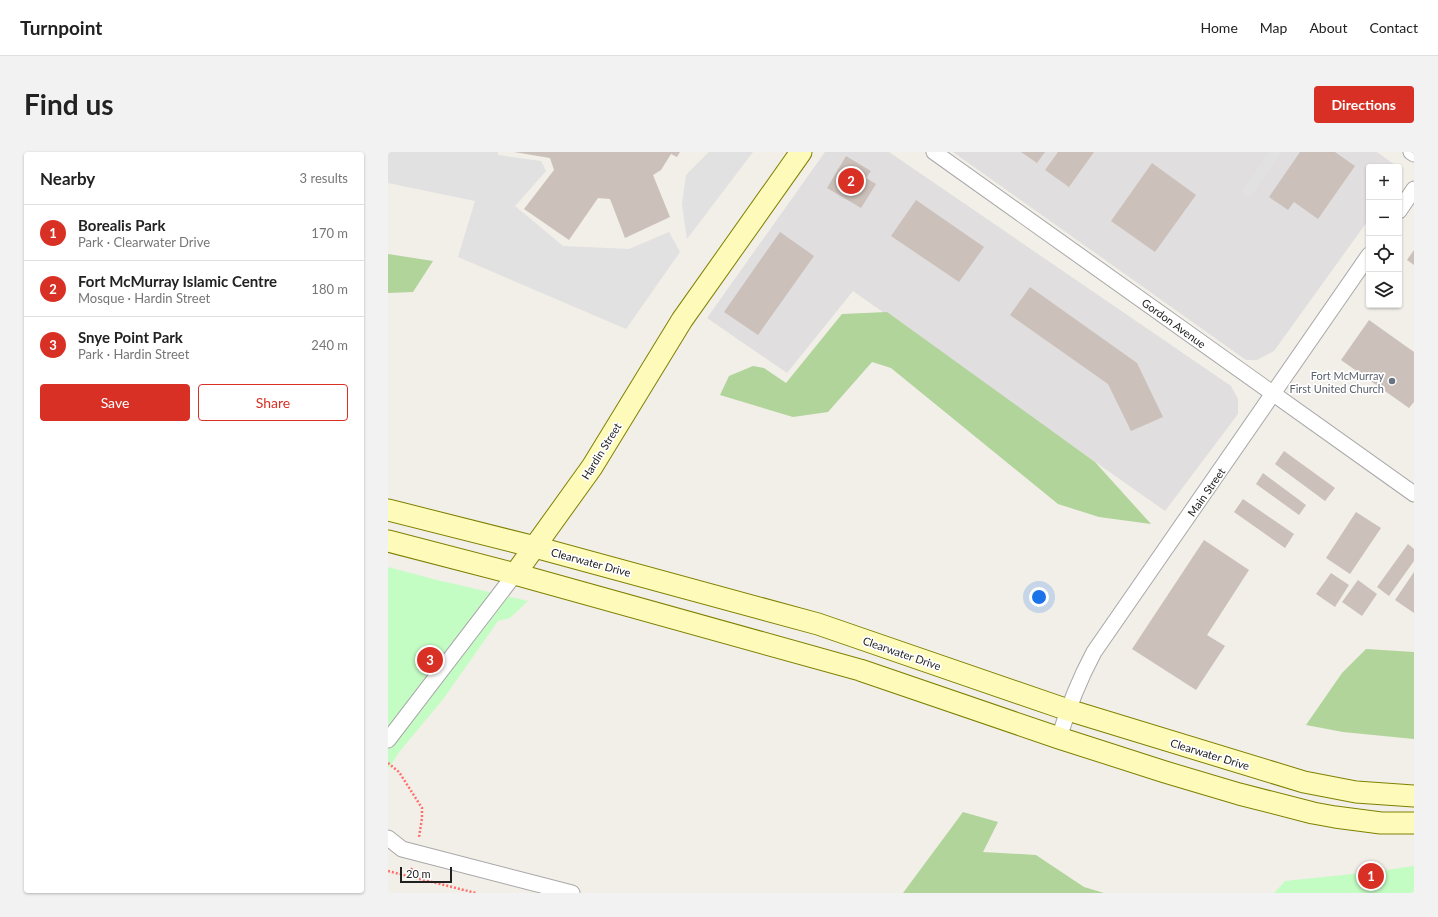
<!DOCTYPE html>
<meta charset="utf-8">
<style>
:root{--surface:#fff;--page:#f2f2f2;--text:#222;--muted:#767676;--line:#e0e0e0;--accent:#d93025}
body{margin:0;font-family:Lato,sans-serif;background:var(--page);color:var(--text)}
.controls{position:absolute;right:12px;top:12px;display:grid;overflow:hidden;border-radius:4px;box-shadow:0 1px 3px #0004}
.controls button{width:36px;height:36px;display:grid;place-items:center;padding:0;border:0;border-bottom:1px solid var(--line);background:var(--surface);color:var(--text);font:20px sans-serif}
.scale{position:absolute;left:12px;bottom:10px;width:52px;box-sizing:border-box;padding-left:4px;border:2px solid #212121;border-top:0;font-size:11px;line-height:14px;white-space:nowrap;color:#212121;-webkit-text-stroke:3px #fff;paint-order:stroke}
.you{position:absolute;left:651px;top:445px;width:14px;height:14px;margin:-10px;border:3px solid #fff;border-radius:50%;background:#1a73e8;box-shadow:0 0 0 6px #1a73e833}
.badge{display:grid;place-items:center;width:26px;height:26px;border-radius:50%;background:var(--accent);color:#fff;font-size:13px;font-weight:700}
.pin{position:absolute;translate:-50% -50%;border:2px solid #fff;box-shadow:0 1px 4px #0006}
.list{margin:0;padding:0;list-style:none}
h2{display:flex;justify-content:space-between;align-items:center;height:52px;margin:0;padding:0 16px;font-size:17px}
h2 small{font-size:13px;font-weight:400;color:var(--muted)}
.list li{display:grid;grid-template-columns:26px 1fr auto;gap:12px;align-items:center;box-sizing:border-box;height:56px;padding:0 16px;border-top:1px solid var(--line)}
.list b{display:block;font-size:15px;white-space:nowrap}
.list p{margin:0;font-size:13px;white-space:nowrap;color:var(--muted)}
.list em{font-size:13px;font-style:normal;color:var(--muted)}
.actions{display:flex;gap:8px;padding:12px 16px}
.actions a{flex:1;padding:9px 0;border:1px solid var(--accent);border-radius:4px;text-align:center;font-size:14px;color:var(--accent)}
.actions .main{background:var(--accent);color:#fff}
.icon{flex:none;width:22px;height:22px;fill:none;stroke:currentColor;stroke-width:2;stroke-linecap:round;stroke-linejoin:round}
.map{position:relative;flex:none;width:1026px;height:741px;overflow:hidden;border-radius:4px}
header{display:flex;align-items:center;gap:24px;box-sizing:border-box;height:56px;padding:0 20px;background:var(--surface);border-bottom:1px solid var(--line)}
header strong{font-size:19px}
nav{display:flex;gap:22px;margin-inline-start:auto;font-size:14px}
.intro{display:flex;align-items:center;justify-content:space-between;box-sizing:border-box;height:96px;padding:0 24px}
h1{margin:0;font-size:28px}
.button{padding:10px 18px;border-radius:4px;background:var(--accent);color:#fff;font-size:14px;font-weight:700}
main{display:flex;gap:24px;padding:0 24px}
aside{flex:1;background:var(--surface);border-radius:4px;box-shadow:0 1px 3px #0004}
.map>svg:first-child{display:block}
.residential{fill:#e0dede}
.forest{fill:#b0d49a}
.park{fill:#c4fdc4}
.parking{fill:#e1e1e1}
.building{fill:#cbc0ba}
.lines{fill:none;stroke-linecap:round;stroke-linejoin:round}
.street-casing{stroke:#a8a8a8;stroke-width:17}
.secondary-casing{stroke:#7e8100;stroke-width:23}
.path{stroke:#ff6f6c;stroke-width:2.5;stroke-dasharray:2 2;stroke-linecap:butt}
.street{stroke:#fff;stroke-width:15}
.secondary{stroke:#fefbba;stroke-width:21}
.worship-dot{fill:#6b7280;stroke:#fff;stroke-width:1.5}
.labels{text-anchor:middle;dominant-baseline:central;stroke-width:3.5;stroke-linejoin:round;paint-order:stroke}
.street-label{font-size:11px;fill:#212121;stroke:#fff}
.worship-label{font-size:11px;fill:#5b616d;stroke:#fff;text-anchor:end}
</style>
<header>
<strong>Turnpoint</strong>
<nav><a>Home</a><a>Map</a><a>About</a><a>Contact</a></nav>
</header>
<div class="intro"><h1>Find us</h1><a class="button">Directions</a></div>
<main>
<aside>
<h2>Nearby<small>3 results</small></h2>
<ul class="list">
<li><span class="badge">1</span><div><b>Borealis Park</b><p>Park · Clearwater Drive</p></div><em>170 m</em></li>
<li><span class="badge">2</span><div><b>Fort McMurray Islamic Centre</b><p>Mosque · Hardin Street</p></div><em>180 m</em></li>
<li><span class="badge">3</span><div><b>Snye Point Park</b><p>Park · Hardin Street</p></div><em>240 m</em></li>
</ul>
<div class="actions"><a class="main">Save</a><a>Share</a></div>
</aside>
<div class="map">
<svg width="1026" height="741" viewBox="0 0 1026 741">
<rect width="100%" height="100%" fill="#f2eee8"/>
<path class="residential" d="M437 0H501L843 234 850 247V262L777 359 465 139 399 221 319 166Z
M565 0H989L1007 13 1006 15H981V67L886 199 869 208H858Z"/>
<path class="forest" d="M0 102 45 109 25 140 0 141Z
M499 160 707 310 763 372 711 365 670 352 503 216 484 210 440 260 405 265 332 243 341 224 365 214 376 216 398 231 454 162Z
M978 497 1026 500V587L955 580 918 573 954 521Z
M575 660 610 670 595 700 648 703 696 735 716 741H515Z"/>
<path class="park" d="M0 415 49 428 140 449 122 466 110 469 56 546 12 599 0 617Z
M1026 714V741H886L897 729 983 720Z"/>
<path class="parking" d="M0 0H110V3L153 9 158 19 127 54 175 94 241 97 281 80 292 100 238 177 70 105 87 49 0 31Z
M321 0H365L299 87 294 52 298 23Z
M881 0H894L862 46 853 40Z"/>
<path class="building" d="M126 0H292L289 5 283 2 273 18 265 23 282 65 237 86 222 47 210 46 181 88 136 57 166 18 162 6Z
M633 0H657L649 11Z
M670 0H706L681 35 657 18Z
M912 0H947L967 14 930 67 906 50 900 58 881 45Z
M458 4 483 19 478 26 488 32 473 56 439 36Z
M764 11 808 43 767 100 723 69Z
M528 48 596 95 571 130 503 84Z
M392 80 426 104 370 183 336 160Z
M1026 98V113L1019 108Z
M642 135 749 211 775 265 743 279 720 232 622 163Z
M981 168 1026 200V250L1021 256 953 208Z
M896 299 947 336 937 349 887 312Z
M875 321 918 353 911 363 868 332Z
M855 347 906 382 897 396 846 360Z
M968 360 993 376 962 422 938 406Z
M816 388 861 418 819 483 837 494 808 538 744 497Z
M1020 392 1026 397V409L1001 444 989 435Z
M1026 420V461L1007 448Z
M943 421 961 433 947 455 928 442Z
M970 428 989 442 974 464 954 450Z"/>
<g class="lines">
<defs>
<path id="street" d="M546 0 1026 342
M1023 0 1026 2
M1011 59 1026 37
M671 586C680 556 691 528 706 500L981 103
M0 588 127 422
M0 686 14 697 184 741"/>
<path id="secondary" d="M0 358 147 395 430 472 680 558 916 630 968 640 1026 644
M0 389 127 422 472 518 671 586 777 620 851 642 925 661 947 665 993 671H1026
M127 422 204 315 294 168 413 0"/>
</defs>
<use href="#street" class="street-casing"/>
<use href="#secondary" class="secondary-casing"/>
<path class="path" d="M0 611 11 620 34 656V666L31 685
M0 719 88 741
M21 725 24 716"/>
<use href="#street" class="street"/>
<use href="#secondary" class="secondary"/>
</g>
<circle class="worship-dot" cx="1004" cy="229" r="4"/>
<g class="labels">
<g class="street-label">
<text transform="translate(786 171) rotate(36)">Gordon Avenue</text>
<text transform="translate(213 299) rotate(-58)">Hardin Street</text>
<text transform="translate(818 340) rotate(-55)">Main Street</text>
<text transform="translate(203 410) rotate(15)">Clearwater Drive</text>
<text transform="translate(514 501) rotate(19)">Clearwater Drive</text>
<text transform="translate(822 602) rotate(17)">Clearwater Drive</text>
</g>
<g class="worship-label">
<text x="996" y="223">Fort McMurray<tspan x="996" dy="13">First United Church</tspan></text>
</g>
</g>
</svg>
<div class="controls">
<button>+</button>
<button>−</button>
<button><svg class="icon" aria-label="locate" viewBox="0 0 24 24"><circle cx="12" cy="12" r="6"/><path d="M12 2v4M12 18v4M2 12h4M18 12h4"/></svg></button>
<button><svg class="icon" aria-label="layers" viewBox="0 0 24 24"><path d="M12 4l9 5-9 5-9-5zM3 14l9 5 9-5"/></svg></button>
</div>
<div class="scale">20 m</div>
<div class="you"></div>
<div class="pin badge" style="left:983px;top:724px">1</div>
<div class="pin badge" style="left:463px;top:29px">2</div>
<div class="pin badge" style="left:42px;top:508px">3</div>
</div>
</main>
